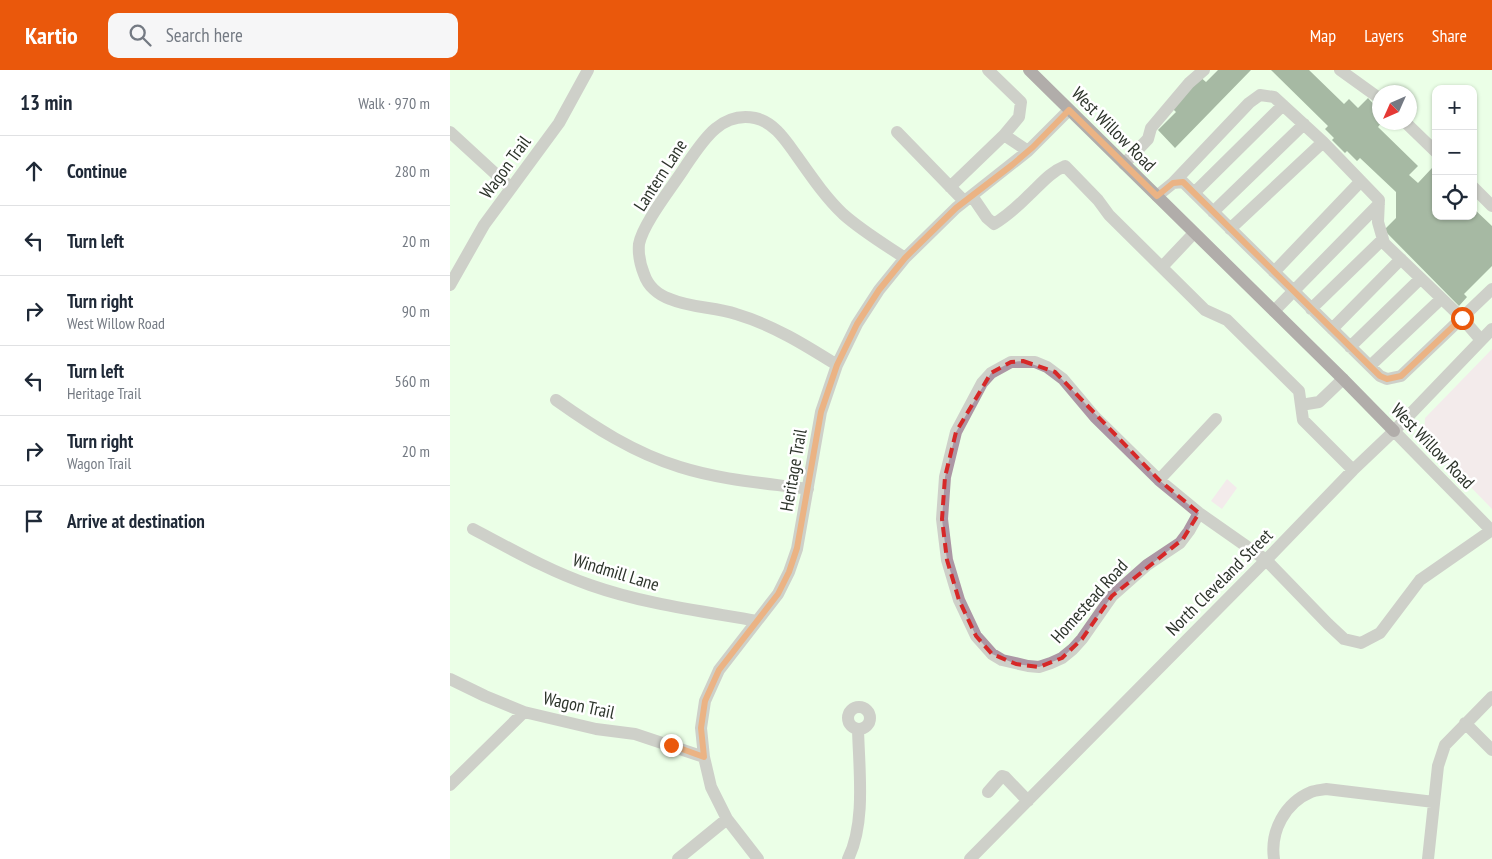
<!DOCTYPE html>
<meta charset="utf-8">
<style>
:root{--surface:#fff;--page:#f6f6f7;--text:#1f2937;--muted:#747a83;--line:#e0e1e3;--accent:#ea580c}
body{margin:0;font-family:"PT Sans Narrow",sans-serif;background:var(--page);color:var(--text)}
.controls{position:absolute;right:15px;top:15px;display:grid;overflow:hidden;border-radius:10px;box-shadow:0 1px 4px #0004}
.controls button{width:45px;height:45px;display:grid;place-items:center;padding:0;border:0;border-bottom:1px solid var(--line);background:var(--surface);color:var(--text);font:25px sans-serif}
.compass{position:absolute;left:922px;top:15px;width:45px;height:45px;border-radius:50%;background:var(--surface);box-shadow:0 1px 4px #0004;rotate:225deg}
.stop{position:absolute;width:15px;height:15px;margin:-11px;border:4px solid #ea580c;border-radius:50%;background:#fff}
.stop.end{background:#ea580c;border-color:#fff;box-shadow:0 1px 5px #0008}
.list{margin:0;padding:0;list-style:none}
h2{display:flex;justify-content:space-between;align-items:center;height:65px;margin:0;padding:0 20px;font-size:21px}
h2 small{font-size:16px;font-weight:400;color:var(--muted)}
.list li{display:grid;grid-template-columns:32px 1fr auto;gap:15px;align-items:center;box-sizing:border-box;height:70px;padding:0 20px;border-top:1px solid var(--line)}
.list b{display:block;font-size:19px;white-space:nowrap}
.list p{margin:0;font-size:16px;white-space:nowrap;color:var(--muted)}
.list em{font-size:16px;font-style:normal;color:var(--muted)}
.icon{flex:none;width:28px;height:28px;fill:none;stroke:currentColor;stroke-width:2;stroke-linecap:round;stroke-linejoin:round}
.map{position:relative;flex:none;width:1042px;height:789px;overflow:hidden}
header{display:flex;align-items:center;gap:30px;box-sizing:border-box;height:70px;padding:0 25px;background:var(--accent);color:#fff}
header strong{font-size:24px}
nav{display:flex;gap:28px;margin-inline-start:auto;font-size:18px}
.search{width:350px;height:45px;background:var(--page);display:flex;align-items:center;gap:12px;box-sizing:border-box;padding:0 18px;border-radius:10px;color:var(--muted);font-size:19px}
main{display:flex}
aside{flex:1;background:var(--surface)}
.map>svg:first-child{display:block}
.green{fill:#fdd2f0}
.building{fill:#536450}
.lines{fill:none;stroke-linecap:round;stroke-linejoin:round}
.minor{stroke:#ac97a5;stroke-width:12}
.major{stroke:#6b4961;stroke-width:12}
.route{stroke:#ea580c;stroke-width:6}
.marked{fill:none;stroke:#d62828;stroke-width:4;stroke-dasharray:10 6;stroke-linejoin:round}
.labels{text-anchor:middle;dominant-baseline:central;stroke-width:5;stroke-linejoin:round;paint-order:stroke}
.street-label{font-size:18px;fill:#2d342b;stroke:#fff}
</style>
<header>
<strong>Kartio</strong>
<div class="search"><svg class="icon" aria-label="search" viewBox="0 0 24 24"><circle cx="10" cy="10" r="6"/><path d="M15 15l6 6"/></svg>Search here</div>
<nav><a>Map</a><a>Layers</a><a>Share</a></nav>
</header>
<main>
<aside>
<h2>13 min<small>Walk · 970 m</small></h2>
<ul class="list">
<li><svg class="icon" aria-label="ahead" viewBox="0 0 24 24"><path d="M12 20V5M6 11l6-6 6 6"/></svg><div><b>Continue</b></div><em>280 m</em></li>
<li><svg class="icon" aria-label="left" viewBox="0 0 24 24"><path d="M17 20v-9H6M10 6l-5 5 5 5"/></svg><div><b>Turn left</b></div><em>20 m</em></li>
<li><svg class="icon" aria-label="right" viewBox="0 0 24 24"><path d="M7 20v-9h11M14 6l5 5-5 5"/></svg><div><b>Turn right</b><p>West Willow Road</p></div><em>90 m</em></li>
<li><svg class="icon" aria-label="left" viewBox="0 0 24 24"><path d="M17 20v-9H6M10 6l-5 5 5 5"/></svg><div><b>Turn left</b><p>Heritage Trail</p></div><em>560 m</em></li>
<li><svg class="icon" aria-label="right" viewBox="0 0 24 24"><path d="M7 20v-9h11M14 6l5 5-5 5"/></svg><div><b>Turn right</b><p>Wagon Trail</p></div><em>20 m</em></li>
<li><svg class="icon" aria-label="arrive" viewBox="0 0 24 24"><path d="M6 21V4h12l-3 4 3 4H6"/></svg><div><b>Arrive at destination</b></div></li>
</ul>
</aside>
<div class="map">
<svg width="1042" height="789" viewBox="0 0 1042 789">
<rect width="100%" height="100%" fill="#ebffe7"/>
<path class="green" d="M1042 279V439L974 369 975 348Z
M777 409 787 418 772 439 761 431Z"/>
<path class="building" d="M768 0H801L725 78 708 60 726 42 721 37 749 6 756 12Z
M821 0H859L894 34 899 29 908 38 918 28 929 40V52H932L928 57 968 96 959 105 968 113 982 98 986 101V146H1023V138L1042 156V196L1014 224 1017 227 1009 236 934 160 946 148V122L910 88 907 91 897 81 895 83 882 70 884 68 875 59 878 56Z"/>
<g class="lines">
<path class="minor" d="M538 0 571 32 569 47 554 65
M890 0 929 28
M955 52 986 82
M0 62 61 118
M447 62 514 131
M674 94 698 69 701 58 739 13 754 0
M723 113 799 33 810 25 824 27 873 72 929 130 928 152 934 173 1012 248 1031 270
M500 117 554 65 578 81
M1023 117 1042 136
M744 123 833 35
M522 126 537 148 544 154C557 146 568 136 578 126 590 115 600 102 615 96L648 130 659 145 755 240 777 250 849 321 853 350 903 400
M707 126 723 113 733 112 930 306 937 309 951 306 1042 219
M763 142 854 54
M780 159 873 72
M712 197 744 163
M824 202 911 111
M0 215 34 155 109 53 138 0
M861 239 933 169
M824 241 929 134
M882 259 951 189
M900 277 970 209
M387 295C355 275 323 255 286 244 265 237 241 238 220 229 208 225 198 216 194 204 190 194 188 185 189 174 193 153 223 116 235 97 252 72 270 41 305 48 323 52 334 68 344 82 359 103 374 126 393 144 412 161 434 174 455 188
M920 296 991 229
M106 330C144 357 184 383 230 397 271 410 315 413 358 419
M851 335 869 332 893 309
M944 361 1042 461
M709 410 766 349
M749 443 739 461 730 473 697 495 662 526 632 569 623 579 612 588 601 593 589 597 578 596 552 590 542 584 526 566 509 530 497 490 492 449 495 407 506 362 532 313 541 303 561 292H585L597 297 613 309 645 347 709 410 749 443 816 490 878 554 894 569 911 573 930 563 970 510 1042 460
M23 459C61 479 99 501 140 515 194 534 251 541 307 551
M0 609 35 626 74 642 146 659 185 664 254 687
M398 648a11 11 0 1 1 22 0a11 11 0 1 1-22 0Z
M1015 653 1042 680
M0 715 74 642
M538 722 552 706 555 707 578 731
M228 789 277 749
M308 789 277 749 261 717 254 687 251 658 255 631 269 600 328 524 339 502 347 479 371 342 387 295 407 254 429 220 455 188 506 138 578 81 619 40
M398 789C416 753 409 700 408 659
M520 789 816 490 903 400 944 361 1042 259
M824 789C820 761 835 733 861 722 866 720 872 720 876 719L984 732
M978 789 988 696 995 675 1042 627"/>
<path class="major" d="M579 0 893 309 944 361"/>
</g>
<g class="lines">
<path class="route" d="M221 675 254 687 251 658 255 631 269 600 328 524 339 502 347 478 371 342 387 295 407 254 429 220 455 188 506 138 562 95 583 77 619 40 707 126 723 113 733 112 930 306 937 309 951 306 1012 248"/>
</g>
<path d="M0 0H1042V789H0ZM573 291 605 302 709 410 749 443 733 469 662 526 632 569 612 588 589 597 566 594 542 584 526 566 509 530 497 490 492 449 495 407 506 362 541 303 561 292Z" fill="#ebffe7" fill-opacity=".55" fill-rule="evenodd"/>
<path class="marked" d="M573 291 605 302 709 410 749 443 733 469 662 526 632 569 612 588 589 597 566 594 542 584 526 566 509 530 497 490 492 449 495 407 506 362 541 303 561 292Z"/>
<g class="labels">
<g class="street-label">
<text transform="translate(664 59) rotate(45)">West Willow Road</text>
<text transform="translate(55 97) rotate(-54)">Wagon Trail</text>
<text transform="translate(210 105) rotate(-57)">Lantern Lane</text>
<text transform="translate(983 376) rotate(46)">West Willow Road</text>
<text transform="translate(343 400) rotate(-80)">Heritage Trail</text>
<text transform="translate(166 502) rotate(17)">Windmill Lane</text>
<text transform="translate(769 512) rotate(-45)">North Cleveland Street</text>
<text transform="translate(639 531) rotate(-48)">Homestead Road</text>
<text transform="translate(129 635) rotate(12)">Wagon Trail</text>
</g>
</g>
</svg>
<div class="controls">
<button>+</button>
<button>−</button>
<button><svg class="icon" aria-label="locate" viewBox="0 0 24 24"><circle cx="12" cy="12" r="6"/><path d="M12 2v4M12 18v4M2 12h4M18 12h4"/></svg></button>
</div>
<svg class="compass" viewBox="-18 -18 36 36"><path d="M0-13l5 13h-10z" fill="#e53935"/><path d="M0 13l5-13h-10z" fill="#747a83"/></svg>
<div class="stop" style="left:1012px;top:248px"></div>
<div class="stop end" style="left:221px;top:675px"></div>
</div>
</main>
